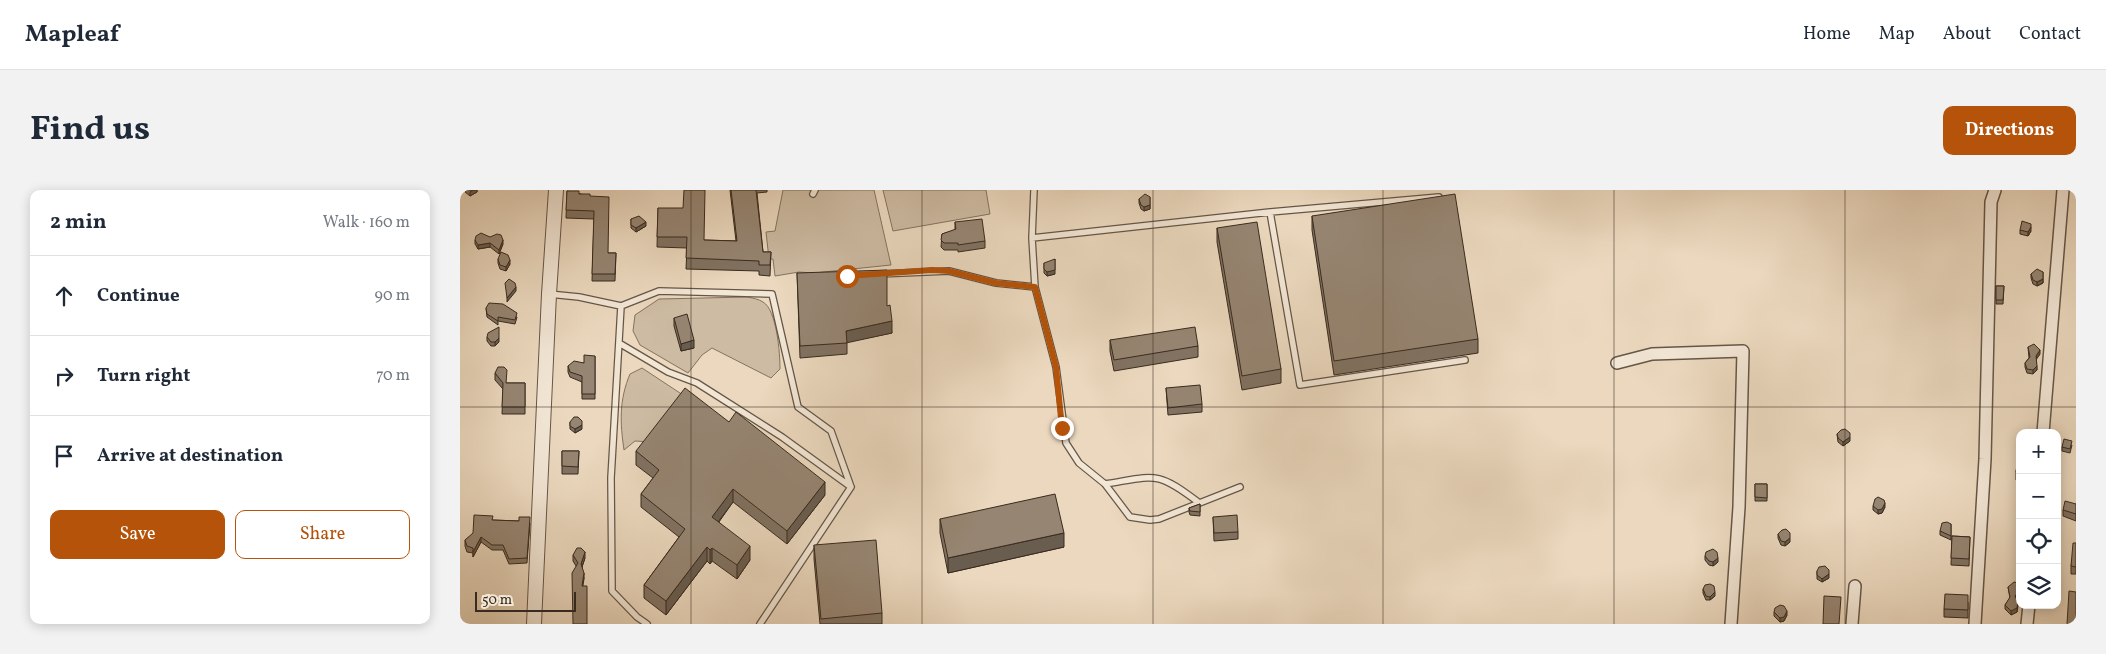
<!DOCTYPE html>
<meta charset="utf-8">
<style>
:root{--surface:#fff;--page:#f2f2f3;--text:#1f2937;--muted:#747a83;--line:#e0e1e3;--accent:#b45309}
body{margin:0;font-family:Vollkorn,serif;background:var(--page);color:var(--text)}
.controls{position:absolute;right:15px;bottom:15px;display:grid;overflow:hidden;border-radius:10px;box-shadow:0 2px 12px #0003}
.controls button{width:45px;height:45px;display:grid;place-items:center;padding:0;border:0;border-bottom:1px solid var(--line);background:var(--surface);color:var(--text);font:25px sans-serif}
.scale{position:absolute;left:15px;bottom:12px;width:101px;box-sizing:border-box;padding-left:5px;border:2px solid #392b1f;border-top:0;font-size:14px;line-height:18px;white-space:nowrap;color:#392b1f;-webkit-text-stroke:4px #f2e6d5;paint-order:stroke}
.stop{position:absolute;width:15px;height:15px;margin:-11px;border:4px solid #b45309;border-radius:50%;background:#fff}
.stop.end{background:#b45309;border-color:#fff;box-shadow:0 1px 5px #0008}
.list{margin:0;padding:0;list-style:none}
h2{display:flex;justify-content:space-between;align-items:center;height:65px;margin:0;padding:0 20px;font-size:21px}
h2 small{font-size:16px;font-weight:400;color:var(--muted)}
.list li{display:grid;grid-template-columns:32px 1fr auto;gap:15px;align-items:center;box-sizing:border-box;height:80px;padding:0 20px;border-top:1px solid var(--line)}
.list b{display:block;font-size:19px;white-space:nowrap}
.list em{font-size:16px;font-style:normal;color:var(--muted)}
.actions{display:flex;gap:10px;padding:15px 20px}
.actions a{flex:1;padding:11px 0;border:1px solid var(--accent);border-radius:10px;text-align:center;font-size:18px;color:var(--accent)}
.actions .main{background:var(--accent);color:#fff}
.icon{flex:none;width:28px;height:28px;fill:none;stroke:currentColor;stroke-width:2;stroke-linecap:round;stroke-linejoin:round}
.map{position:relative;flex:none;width:1616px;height:434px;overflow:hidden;border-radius:10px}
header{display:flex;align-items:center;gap:30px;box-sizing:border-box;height:70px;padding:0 25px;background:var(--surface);border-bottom:1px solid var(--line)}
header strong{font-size:24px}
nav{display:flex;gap:28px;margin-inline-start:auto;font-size:18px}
.intro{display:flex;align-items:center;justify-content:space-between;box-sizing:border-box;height:120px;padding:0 30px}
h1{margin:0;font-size:35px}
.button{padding:12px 22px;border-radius:10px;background:var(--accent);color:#fff;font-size:18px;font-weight:700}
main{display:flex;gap:30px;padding:0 30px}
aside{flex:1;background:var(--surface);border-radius:10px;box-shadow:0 2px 12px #0003}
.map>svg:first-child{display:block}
.green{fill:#cdbba3;stroke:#837361}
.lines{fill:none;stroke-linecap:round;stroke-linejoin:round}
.service-casing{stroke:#665647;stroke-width:8}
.minor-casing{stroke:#665647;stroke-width:14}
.tertiary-casing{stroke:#665647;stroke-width:16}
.service{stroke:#f2e6d5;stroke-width:5.5}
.minor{stroke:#f2e6d5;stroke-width:11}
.tertiary{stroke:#f2e6d5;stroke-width:14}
.wall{fill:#817262;stroke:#392b1f}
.shaded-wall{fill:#695d50;stroke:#392b1f}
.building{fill:#968572;stroke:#392b1f}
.route{stroke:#b45309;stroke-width:6}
.grid{fill:none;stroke:#392b1f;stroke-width:1;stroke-opacity:0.55}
</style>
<header>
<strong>Mapleaf</strong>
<nav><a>Home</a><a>Map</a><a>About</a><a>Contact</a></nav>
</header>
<div class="intro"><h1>Find us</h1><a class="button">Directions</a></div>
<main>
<aside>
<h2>2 min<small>Walk · 160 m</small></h2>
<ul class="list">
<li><svg class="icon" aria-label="ahead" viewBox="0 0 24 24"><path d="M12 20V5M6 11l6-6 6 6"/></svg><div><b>Continue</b></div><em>90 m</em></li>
<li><svg class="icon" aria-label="right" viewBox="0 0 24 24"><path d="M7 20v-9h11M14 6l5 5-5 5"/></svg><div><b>Turn right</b></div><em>70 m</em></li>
<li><svg class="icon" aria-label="arrive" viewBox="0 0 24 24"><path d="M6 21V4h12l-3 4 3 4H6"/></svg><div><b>Arrive at destination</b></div></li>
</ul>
<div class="actions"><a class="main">Save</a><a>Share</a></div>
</aside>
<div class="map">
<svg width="1616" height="434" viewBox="0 0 1616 434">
<rect width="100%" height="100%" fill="#ebd8be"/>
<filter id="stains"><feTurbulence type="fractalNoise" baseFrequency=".004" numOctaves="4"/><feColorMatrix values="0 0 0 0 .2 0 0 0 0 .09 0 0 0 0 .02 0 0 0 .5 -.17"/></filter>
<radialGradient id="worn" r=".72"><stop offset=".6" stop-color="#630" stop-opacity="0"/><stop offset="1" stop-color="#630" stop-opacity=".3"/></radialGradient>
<path class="green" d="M323 0H414L431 75 354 83 339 82 315 86 313 69H309L306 42 315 41Z
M423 0H526L530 24 433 41Z
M287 107C292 108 299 109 303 112 317 120 320 164 320 179L311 188 252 158 242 165 228 183 180 155 173 141 175 125 199 109Z
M182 178 223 205 190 252 175 251 164 260C160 233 159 210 170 184Z"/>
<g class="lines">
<defs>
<path id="service" d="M574 0 572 48 575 97
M353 4 355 0
M979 7 810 22 840 195 1005 170
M572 48 810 22
M419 84 489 81 536 93 575 97 596 177 606 253 619 273 645 294 670 327 690 330 699 329 780 297
M89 104 119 107 161 116 199 101 312 104 338 217 371 241 391 297 300 434
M161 116 151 288 152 401 177 427 187 434
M159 153 208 182 237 193 322 247 391 297
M645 294C695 286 696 280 738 312"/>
<path id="minor" d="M1157 173 1192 164 1283 161 1279 317 1271 434
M1583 243 1603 0
M1392 434 1395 396
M1515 434 1525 269 1531 12 1535 0
M1567 434 1569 415"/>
<path id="tertiary" d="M74 434 89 104 96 0"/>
</defs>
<use href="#service" class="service-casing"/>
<use href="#minor" class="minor-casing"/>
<use href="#tertiary" class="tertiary-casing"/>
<use href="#service" class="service"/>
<use href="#minor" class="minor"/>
<use href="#tertiary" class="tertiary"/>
</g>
<path class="wall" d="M5 0H17V2L10 6 5 2Z
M270 0H307V2L297 3 303 62H311L310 86 299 85V81L226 79 227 58 197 57 198 18 244 50 276 51Z
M107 1 130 6 148 63H156L155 91H132L134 29 106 28Z
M690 7V19L684 21 681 19 679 13V9Z
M852 26 1018 149V163L874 185 852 40Z
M171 29 186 36 176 42 171 38Z
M495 32 525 51V58L498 62V60H484L481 57 482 44 495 40Z
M757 38 821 179V193L782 200 757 52Z
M1560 40 1571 41 1568 46 1560 44Z
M15 50 43 54 39 64 30 57 18 59 15 54Z
M38 69 50 74 46 81 40 79 38 73Z
M584 73 595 84 587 86 584 83Z
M1583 82V93L1577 96 1573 94 1571 88V84Z
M337 83 427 116 432 143 387 152V164L340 168Z
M1536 96H1544L1543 114H1536Z
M26 118 57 127 55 134 38 131V135L27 127Z
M214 128 234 158 221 161 214 136Z
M27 147 39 152 35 156H31L27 151Z
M650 150 738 156V167L654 181 650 161Z
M1568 157 1580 164 1576 169 1577 180 1573 184 1567 183 1565 177V173L1569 168Z
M135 166V209H122V192L110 187 108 182V176L124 173Z
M35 183 46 193H65V224H42L43 199 35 190Z
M706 198 742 214V222L708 225Z
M110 232 122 239 115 243 110 239Z
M269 232 365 305 327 354 273 312 259 332 290 370 277 389 252 371 250 374 247 371 206 425 184 408V395L219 347 181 317V304L193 288 176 275V261Z
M1377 244 1390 251 1383 256 1378 252Z
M1612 255 1610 263 1602 261V257Z
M102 261H119L118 284H102Z
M1560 265V290H1556V282Z
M1295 294H1307V311H1295Z
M740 314V326L730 325 729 322V318Z
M1616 314V331L1603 326V320Z
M1413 316 1425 317 1422 323 1418 324 1413 320Z
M753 327 778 342V349L754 351Z
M480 329 604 357 488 383 480 343Z
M32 330 59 331 70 333 67 373 49 374 43 360H32L21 352 13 367V363L7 362 5 356V350Z
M1491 334V350L1480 345V341Z
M1318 344 1330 352 1325 356 1321 355 1318 348Z
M1492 346 1510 347 1509 376 1491 375Z
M1616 353V384H1611V376Z
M354 355 422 423V434H360L354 369Z
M113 365 125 368 122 377 124 389 113 371Z
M1245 366 1258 372 1253 376 1249 375 1245 370Z
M1357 381 1369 388 1362 392 1357 389Z
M1548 397 1560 403 1556 409 1558 416 1557 422 1551 425 1545 419V415L1550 408Z
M1243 399 1255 406 1250 410H1246L1243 403Z
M1508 412V428L1484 427V419Z
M1314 422 1327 425 1324 431 1320 432 1314 426Z"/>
<path class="shaded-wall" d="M13 0H17V2L10 6V2Z
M690 15V19L684 21V17Z
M186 32V36L176 42V38Z
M1571 37V41L1568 46V42Z
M43 50V54L39 64V60Z
M30 53V57L18 59V55Z
M595 69V84L587 86V82Z
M50 70V74L46 81V77Z
M1583 89V93L1577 96V92Z
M56 97V101L47 112V108Z
M432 131V143L386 153V141Z
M39 148V152L35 156V152Z
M234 150V158L221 161V154Z
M1580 160V164L1576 170V166Z
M1577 176V180L1573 184V180Z
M122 235V239L115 243V239Z
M1390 247V251L1383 256V252Z
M365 292V305L327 354V341Z
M273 299V312L252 340V327Z
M1425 313V317L1422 323 1418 324V320Z
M604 343V357L488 383V368Z
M21 347V352L13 367V362Z
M1330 348V352L1325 356V352Z
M290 356V370L277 389V375Z
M247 357V371L206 425V411Z
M252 358V371L250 374V360Z
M125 362V368L121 380V374Z
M1258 368V372L1253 376V372Z
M124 383V389L122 402V396Z
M1369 384V388L1362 392V389Z
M1560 400V403L1555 410V406Z
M1255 402V406L1250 410V407Z
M1558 412 1557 422 1551 425V421Z
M1327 421V425L1324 431 1320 432V428Z"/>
<path class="building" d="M224 0H245L244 50 277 51 271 0H296L303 62H311L310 75H299V71L226 68 227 47H197L198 18H223Z
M107 1H119V4H130V6L149 7 148 63H156L155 84H132L134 21 106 20Z
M685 4 690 7V15L684 17 681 15 679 9Z
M995 4 1018 149 874 171 852 26Z
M179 26 186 32 176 38 171 35V29Z
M522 29 525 51 498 55V53H484L481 50 482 44 496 39 495 32Z
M1562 31 1571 34V37L1568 42 1560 40Z
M797 32 821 179 782 186 757 38Z
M21 43 30 47 37 44 41 45 43 50 39 60 30 53 18 55 15 50 16 46Z
M41 62 48 65 50 70 46 77 40 75 38 69Z
M595 69V80L587 82 584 79V73Z
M1577 79 1583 82V89L1577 92 1573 90 1571 84Z
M427 80V116L430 115 432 131 386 141 387 153 340 156 337 83Z
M49 89 55 93 56 97 47 108 45 93Z
M1536 96H1544L1543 110H1536Z
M29 113 43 114 57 123 55 130 38 127V131L27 124 26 118Z
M227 124 234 150 221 154 214 128Z
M39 137V148L35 152H31L27 147 28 143Z
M735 137 738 156 654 170 650 150Z
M1574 154 1580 160 1576 166 1577 176 1573 180 1567 179 1565 173 1570 167 1568 157Z
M124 165 135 166V204H122V186L110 182 108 176 114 171 124 173Z
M38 177H44L47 180 46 193H65V217H42L43 193 35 183Z
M740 195 742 214 708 218 706 198Z
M225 198 269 232 276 222 365 292 327 341 273 299 252 327 290 356 277 375 252 358 250 360 247 357 206 411 184 395 225 339 181 304 199 280 176 261Z
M114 227H118L122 231V235L115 239 110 236V232Z
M1385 239 1390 243V247L1383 252 1378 248 1377 244 1381 240Z
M1604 249 1612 251 1610 259 1602 257Z
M102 261H119L118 277 102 276Z
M1558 265H1560V283L1556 282Z
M1295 294H1307V308L1295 307Z
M595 304 604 343 488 368 480 329Z
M1418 307 1424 310 1425 313 1422 319 1418 320 1413 316 1415 309Z
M1605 311 1616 314V324L1603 320Z
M740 314V322L730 321 729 318Z
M14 325 33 326 32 330 59 331V327H70L67 368 49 369 43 355H32L21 347 13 362V358L7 356 5 350 13 343Z
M777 325 778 342 754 343 753 327Z
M1487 332 1491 334V346L1480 341 1482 333Z
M1326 339 1330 343V348L1325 352 1321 351 1318 344 1322 340Z
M1492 346 1510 347 1509 369 1491 368Z
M416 350 422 423 361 429 354 355Z
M1613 353H1616V377L1611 376Z
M117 358H121L125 362 121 374 124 383 122 396H127V434H113L112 383 118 373 113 365Z
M1253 359 1257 362 1258 368 1253 372 1249 371 1245 366 1246 362Z
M1365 376 1369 380V384L1362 389 1357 385V381L1359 377Z
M1554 392 1558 393 1560 396V400L1555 406 1558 412 1557 418 1551 421 1545 415 1550 407 1548 397Z
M1250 394 1254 396 1255 402 1250 407 1246 406 1243 399 1245 395Z
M1609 401 1616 402V434H1607Z
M1485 404 1508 405V420L1484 419Z
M1364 406 1381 407 1379 434H1363Z
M1320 415 1324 416 1327 421 1324 427 1320 428 1314 422 1315 418Z"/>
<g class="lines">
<path class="route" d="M387 86 472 80 489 81 536 93 575 97 596 177 602 238"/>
</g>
<path class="grid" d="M231 0V434M462 0V434M693 0V434M923 0V434M1154 0V434M1385 0V434M0 217H1616"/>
<rect width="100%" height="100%" filter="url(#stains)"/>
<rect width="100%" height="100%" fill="url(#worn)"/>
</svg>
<div class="controls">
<button>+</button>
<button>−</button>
<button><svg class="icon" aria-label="locate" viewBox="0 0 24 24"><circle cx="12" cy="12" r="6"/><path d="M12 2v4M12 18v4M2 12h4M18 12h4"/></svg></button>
<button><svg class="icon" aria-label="layers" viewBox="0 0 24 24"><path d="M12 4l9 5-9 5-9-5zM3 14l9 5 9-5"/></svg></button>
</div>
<div class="scale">50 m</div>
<div class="stop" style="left:387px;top:86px"></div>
<div class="stop end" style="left:602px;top:238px"></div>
</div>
</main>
